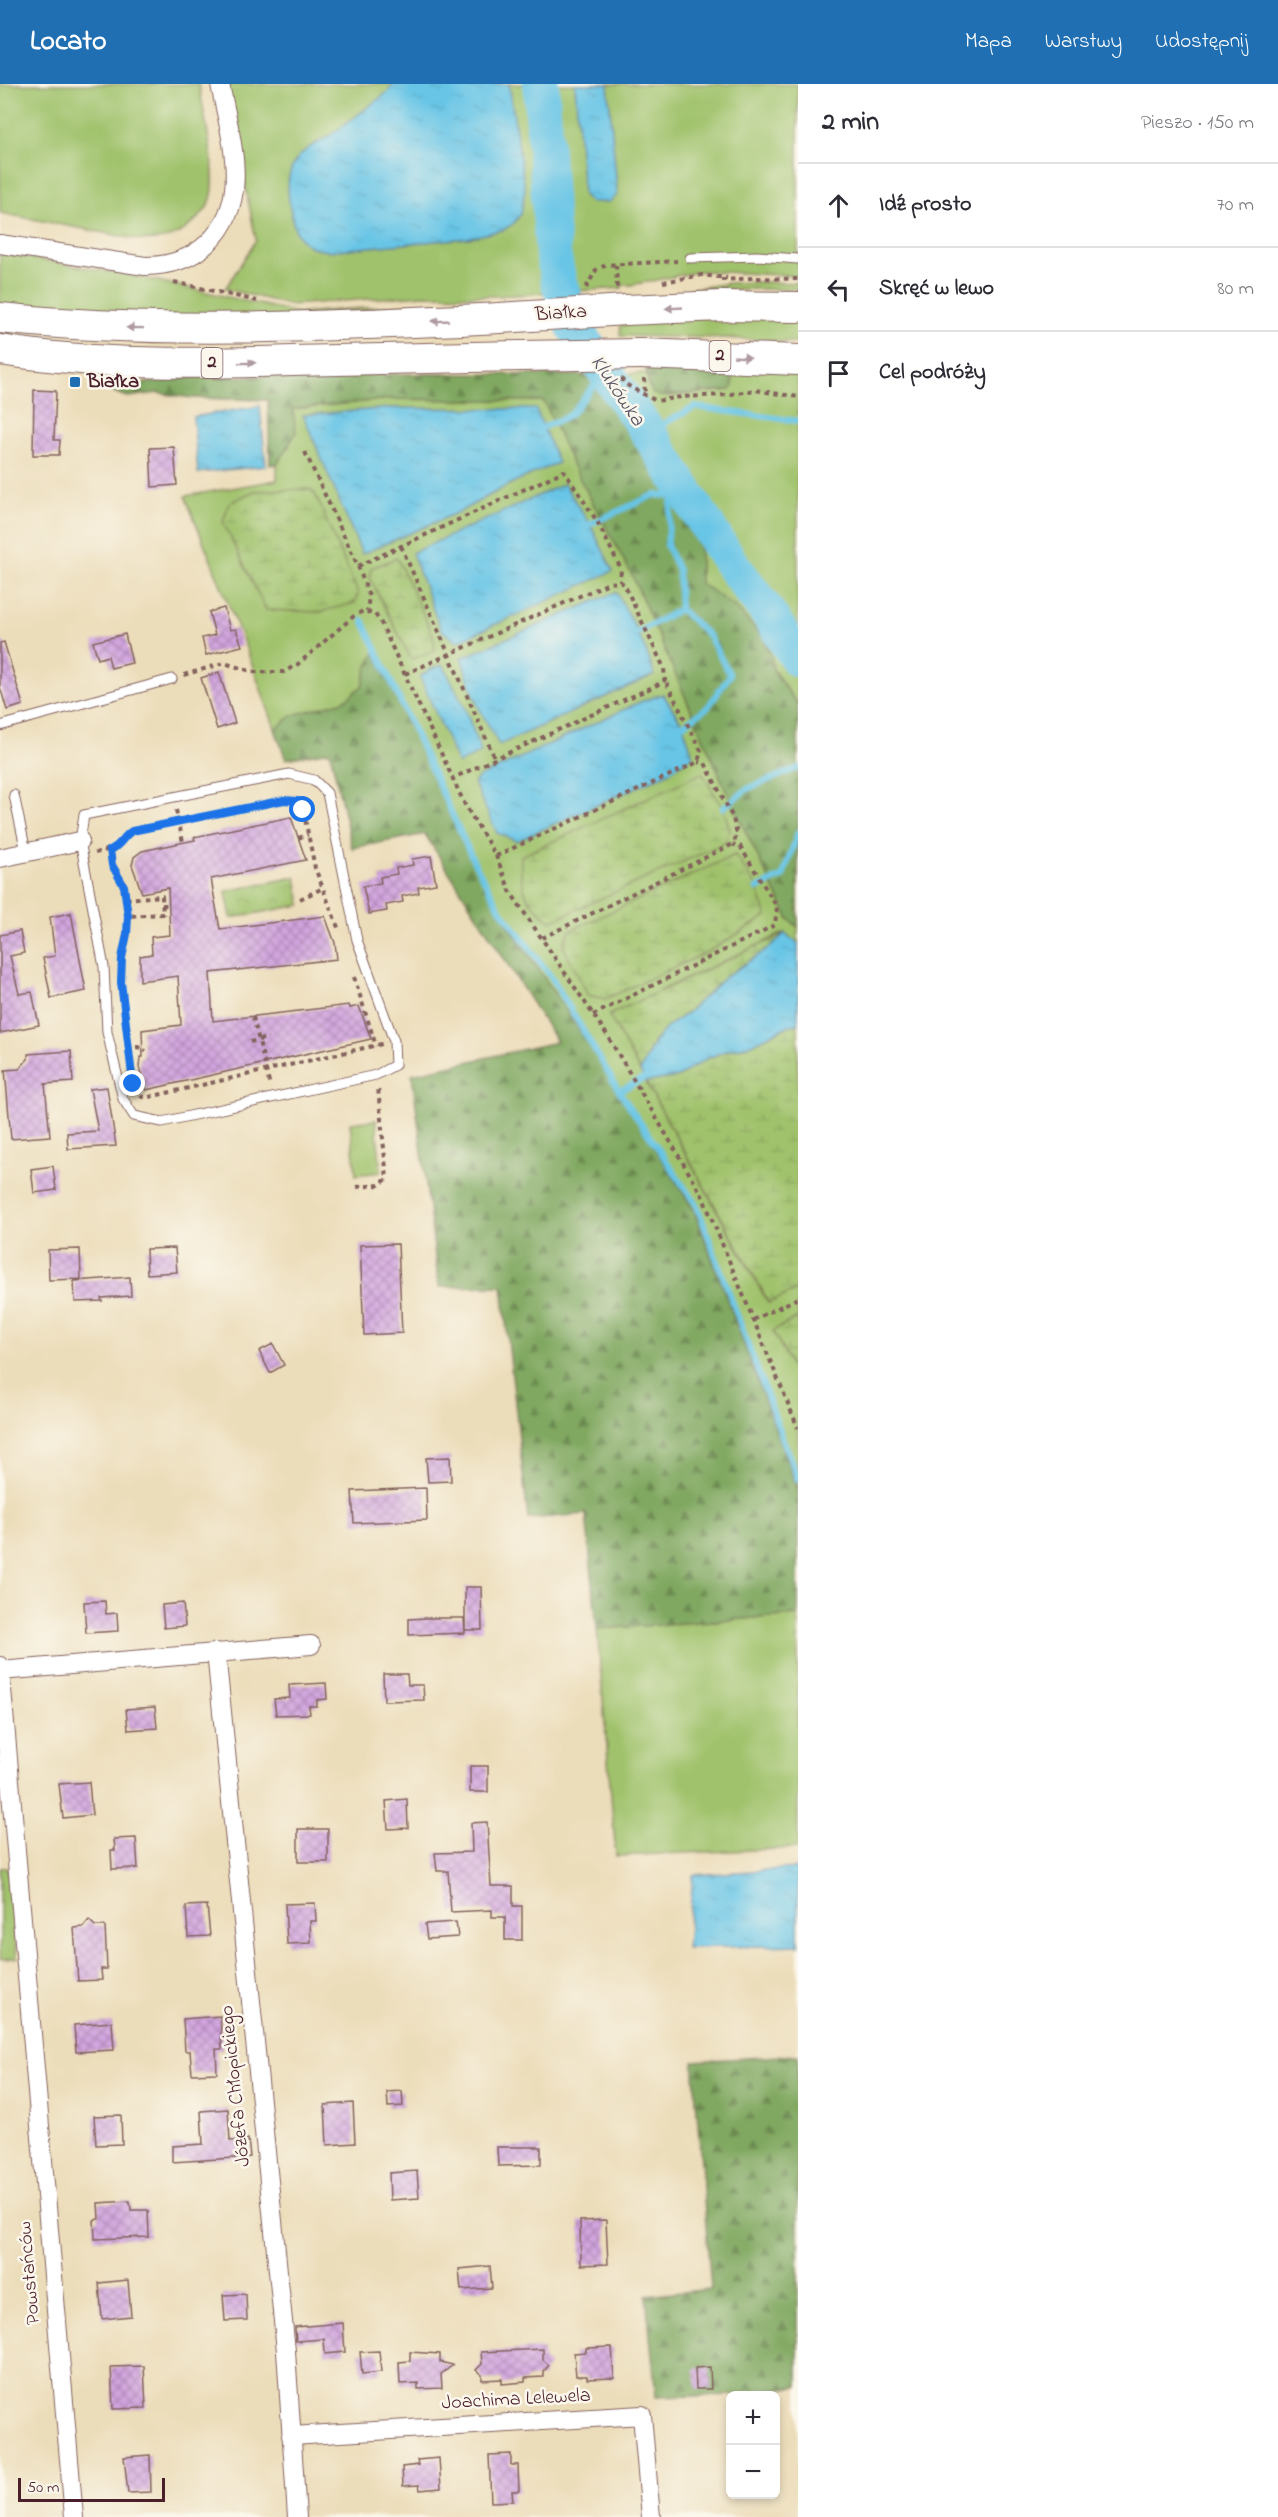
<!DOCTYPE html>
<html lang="pl">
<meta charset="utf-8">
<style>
:root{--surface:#fff;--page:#f2f2f3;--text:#2b2b33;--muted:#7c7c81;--line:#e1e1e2;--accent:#1f6fb2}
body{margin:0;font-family:"Indie Flower",sans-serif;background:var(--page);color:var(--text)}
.controls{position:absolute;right:18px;bottom:18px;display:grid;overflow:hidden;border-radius:9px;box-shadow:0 3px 9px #0003}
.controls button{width:54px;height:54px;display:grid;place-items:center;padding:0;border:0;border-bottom:2px solid var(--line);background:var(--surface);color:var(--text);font:30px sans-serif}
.scale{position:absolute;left:18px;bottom:15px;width:147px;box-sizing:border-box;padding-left:6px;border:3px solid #4a1f2b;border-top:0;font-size:16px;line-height:21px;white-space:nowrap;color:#4a1f2b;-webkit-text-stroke:4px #fbf7ec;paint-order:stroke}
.stop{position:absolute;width:18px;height:18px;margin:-14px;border:4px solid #1a73e8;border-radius:50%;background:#fff}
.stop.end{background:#1a73e8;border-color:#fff;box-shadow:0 2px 6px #0008}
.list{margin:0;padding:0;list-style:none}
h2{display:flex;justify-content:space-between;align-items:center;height:78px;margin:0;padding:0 24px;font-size:26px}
h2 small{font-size:20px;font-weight:400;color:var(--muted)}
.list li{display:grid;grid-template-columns:39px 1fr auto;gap:18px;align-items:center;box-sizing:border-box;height:84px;padding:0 24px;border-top:2px solid var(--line)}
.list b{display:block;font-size:22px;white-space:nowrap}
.list em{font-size:20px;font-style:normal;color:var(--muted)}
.icon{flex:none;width:33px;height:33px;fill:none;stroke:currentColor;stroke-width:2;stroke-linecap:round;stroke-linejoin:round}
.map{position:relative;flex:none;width:798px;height:2433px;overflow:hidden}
header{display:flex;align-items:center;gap:36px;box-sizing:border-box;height:84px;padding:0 30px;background:var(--accent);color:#fff}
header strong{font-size:28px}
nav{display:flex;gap:33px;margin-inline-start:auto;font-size:21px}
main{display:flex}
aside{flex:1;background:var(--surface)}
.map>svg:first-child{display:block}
.grass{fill:#a0c26c;stroke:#75704c;stroke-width:1.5}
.forest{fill:url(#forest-firs);stroke:#656446;stroke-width:1.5}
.wetland{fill:url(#wetland-marsh);stroke:#75704c;stroke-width:1.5}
.park{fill:url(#park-crowns);stroke:#75704c;stroke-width:1.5}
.water{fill:url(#water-ripples);stroke:#587288;stroke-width:1.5}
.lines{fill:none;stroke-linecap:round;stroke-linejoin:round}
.stream{stroke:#67c5e6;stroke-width:6}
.river{stroke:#67c5e6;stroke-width:36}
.building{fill:url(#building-cross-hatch)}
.service-casing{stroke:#83625d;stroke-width:11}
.minor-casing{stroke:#83625d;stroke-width:20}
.trunk-casing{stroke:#83625d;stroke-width:32}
.path{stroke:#83625d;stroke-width:4;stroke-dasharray:4.5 4.5;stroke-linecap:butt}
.service{stroke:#fff;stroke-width:9}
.minor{stroke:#fff;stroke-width:18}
.trunk{stroke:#fff;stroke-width:30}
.trunk-bridge-casing{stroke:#83625d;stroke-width:32;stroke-linecap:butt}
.trunk-bridge{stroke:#fff;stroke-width:30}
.oneway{fill:#ae9aa0}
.route{stroke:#1a73e8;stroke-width:8}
.poi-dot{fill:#1f6fb2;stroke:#fbf7ec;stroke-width:2}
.labels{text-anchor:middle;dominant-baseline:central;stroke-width:5;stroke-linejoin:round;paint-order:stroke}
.shield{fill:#fbf7ec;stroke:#7f6065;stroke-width:1.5}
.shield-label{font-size:18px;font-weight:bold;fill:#4a1f2b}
.street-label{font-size:20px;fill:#4a1f2b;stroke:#fbf7ec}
.poi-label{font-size:20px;font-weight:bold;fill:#4a1f2b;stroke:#fbf7ec;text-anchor:start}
.water-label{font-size:21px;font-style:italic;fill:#535163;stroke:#fbf7ec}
</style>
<header>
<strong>Locato</strong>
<nav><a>Mapa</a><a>Warstwy</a><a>Udostępnij</a></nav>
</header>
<main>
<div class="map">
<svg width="798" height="2433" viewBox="0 0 798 2433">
<defs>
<pattern id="forest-firs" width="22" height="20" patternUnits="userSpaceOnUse" patternTransform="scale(1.5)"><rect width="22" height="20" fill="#80a860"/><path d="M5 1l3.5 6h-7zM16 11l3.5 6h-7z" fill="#6b884f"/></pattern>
<pattern id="wetland-marsh" width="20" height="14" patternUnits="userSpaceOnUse" patternTransform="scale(1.5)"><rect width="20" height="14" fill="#a0c26c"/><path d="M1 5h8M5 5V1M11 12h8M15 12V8" fill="none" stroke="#8ba65e"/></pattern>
<pattern id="park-crowns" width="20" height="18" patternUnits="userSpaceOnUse" patternTransform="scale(1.5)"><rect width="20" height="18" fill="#a0c26c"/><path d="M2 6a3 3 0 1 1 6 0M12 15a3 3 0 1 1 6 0" fill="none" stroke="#8ba65e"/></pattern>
<pattern id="water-ripples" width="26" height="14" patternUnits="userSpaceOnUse" patternTransform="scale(1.5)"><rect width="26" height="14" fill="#67c5e6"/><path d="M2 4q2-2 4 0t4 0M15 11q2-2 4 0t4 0" fill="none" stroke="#5ba9c5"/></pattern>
<pattern id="building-cross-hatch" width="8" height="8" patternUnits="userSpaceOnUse" patternTransform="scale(1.5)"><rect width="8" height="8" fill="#d1a4de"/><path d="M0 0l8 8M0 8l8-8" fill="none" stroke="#ac85b4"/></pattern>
</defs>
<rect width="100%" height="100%" fill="#fbf7ec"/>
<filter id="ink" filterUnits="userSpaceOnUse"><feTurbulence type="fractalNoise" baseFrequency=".0167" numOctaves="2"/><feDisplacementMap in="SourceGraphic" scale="12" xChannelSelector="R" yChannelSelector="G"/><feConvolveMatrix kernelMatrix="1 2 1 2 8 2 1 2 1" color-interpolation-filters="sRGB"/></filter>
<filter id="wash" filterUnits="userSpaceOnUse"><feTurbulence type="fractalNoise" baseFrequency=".008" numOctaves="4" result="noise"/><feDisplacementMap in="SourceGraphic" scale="24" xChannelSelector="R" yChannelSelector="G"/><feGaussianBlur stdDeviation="1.35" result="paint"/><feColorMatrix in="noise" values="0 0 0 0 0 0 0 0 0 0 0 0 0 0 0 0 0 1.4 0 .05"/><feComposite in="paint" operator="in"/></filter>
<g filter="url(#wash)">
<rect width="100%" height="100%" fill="#ecddba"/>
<path class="grass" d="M0 0H199C203 29 219 88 211 115 208 126 197 135 188 143 173 155 160 157 141 156L0 129Z
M225 0H798V192L702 187 631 201H621L622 204 498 212 423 211 291 221 225 205 256 156Z
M0 169 136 192 298 229 416 220 439 221 239 236 0 225Z
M762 198 798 199V205H691L729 199Z
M798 231V259L726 254 620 252 621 234Z
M798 285V621L773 586 771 572 763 553 735 523 700 499 699 449 619 322 594 291 646 289 649 302 661 312H670L730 306V291L727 287Z
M390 315 544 317 573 382 632 491 734 724 789 835 798 843V860L784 849 609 931 768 1219 798 1205V1233L773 1247 798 1295V1406L694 1126 584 953 474 825 425 750 352 764 330 667 286 675 246 564 185 412 277 396V380L289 362 293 325Z
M376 1036 381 1088 356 1091 350 1039Z
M798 1531V1764L616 1772 597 1545Z
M0 1784H7L17 1874 0 1875Z"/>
<path class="forest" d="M646 284 727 287 733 295V302L730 306 661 312 653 310 649 302Z
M417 290 594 291 661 378 700 449V499L735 523 763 553 771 572 773 586 798 621V843L789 835 734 724 632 491 573 382 544 317 390 315 293 325 296 349 277 380 270 381 268 316 192 314 158 309 128 313 102 304 198 293Z
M375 569 494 819 584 953 694 1126 798 1406V1531L597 1545 586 1430 528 1435 502 1202 439 1203 412 990 557 958 425 750 352 764 330 667 286 675 275 645 293 631 344 617 362 602 367 584Z
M798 1971V2302L737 2311 656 2313 646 2212 711 2205 693 1977Z"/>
<path class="wetland" d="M310 405 315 410 358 509 355 519 320 528 266 526 223 438 229 419 254 407Z
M397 474 433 551 435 566 411 575 370 494 371 484Z
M702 689 723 724 730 746 725 759 551 837C524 816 520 806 521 772Z
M735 771 755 800 767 832 706 869 605 915 588 911 563 862 569 847Z
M785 849 768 865 725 893 687 929 668 942 655 957 640 987 609 931Z
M798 940V1205L769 1219 646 998 678 993 704 976 727 966 750 961 790 941Z
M798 1233V1295L773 1247Z"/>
<path class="park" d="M296 793 301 821 231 834 226 807Z"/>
<path class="water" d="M393 0H509L525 106 521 130 513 140 503 146 468 154 328 167C309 165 297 157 293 138 287 112 282 84 306 66 314 59 325 56 333 49 352 36 370 21 388 8Z
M575 0H608L617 105V111L609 118H590L583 111Z
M260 322 266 382 198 389 193 333Z
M392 324 536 325 558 379 512 399 461 427 362 470 303 331Z
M564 400 590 440 613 487 457 558 441 546 412 469Z
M616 508C631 535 646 561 654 591L499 661 477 620 461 574Z
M443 581 465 624 481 668 458 680 420 593 431 585Z
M663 610 683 641 693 672 666 690 517 757 497 749 474 699 479 693 640 618Z
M785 849 798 860V940L790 941 750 961 727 966 704 976 678 993 646 998 640 987 655 957 668 942 687 929 725 893 768 865Z
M798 1784V1861L687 1864 693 1791Z"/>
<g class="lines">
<path class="stream" d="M542 344 570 331 605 288
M648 348 695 323 798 337
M682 401 672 412 667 462 678 486 680 525 709 552 730 591 708 623 683 641
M590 440 654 411 672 412
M363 536 474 778 499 823 552 894 619 1007 697 1122 798 1396
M638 548 680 525
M723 724 747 705 798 684
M757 805 783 792 798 748
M619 1007 651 991"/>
<path class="river" d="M541 0 553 170 559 199 574 243 648 348 730 478 768 529 798 575"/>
</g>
<g id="blocks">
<path class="building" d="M34 306 56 307 54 356H60L59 371H33Z
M174 363 177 401 152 403 150 364Z
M224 524 230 546 236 545 242 562 206 571 202 554 215 551 209 528Z
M125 550 132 579 111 584 108 572 98 575 93 558Z
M4 558 23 621 7 626 0 603V559Z
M219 588 235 639 217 645 201 594Z
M291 733 306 776 211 795 220 845 325 832 335 859 337 875 210 889 213 937 349 921 350 924 359 922 371 955 146 1006 139 983 140 973H143L142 946 181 941 178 892 140 897V872L152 870 151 853 170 851 168 804 142 809 132 781 134 773 142 767 195 756 194 753Z
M431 772 436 800 418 803 419 809 402 812 403 818 386 821 387 827 369 830 363 802 381 799 380 793 397 790 396 784 413 781 412 775Z
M71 829 86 907 51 914 43 874 55 872 50 833Z
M20 847 24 869 10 872 19 910 32 908 39 941 0 949V851Z
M71 967 73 998 45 1000 50 1052 11 1055 5 986 19 985 28 975V970Z
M107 1003 116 1062 68 1065 67 1049 98 1047 90 1005Z
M53 1082 56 1106 34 1109 31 1085Z
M398 1160 402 1249 364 1251 360 1161Z
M175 1164 177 1188 147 1190 146 1165Z
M80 1165 81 1195 49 1196 48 1166Z
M130 1193 131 1212 101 1214 102 1217 75 1218 74 1197Z
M273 1260 284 1281 270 1289 259 1267Z
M450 1373 451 1397 428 1398 426 1374Z
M426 1404 427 1436 354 1439 352 1407Z
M465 1503H481L482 1546H465Z
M105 1517 106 1530 117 1529 118 1547 86 1549 84 1518Z
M183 1519 185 1542 164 1544 162 1521Z
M427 1534H464L465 1549 409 1551V1535Z
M383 1590H407L408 1601H423L424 1616 384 1617Z
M326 1599 327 1615 317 1616V1622H309L310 1630 276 1631 274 1615 290 1614 289 1601Z
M155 1623 157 1644 128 1646 126 1625Z
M470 1682H488V1708H470Z
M89 1698 92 1731 63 1734 59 1700Z
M407 1715 408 1744 388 1745 386 1717Z
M487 1738 491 1802H513V1822H522V1856H505V1833H492V1826L451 1828 448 1787H437L435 1769 472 1768 471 1739Z
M298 1745H328V1778H298Z
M136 1754 138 1784 112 1785 111 1766H115L114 1755Z
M315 1819 316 1837H310L311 1859 287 1860 285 1820Z
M207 1821 210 1852 188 1853 186 1822Z
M89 1836 95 1842H105L107 1885H101L102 1896 78 1897 74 1844 83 1843Z
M456 1838 458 1853 427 1855 425 1840Z
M220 1932 222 1965H216L217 1989 192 1990 190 1967H185L183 1935Z
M112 1938 114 1966 76 1968 74 1941Z
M402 2007 403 2022 388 2023 387 2008Z
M353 2019 355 2059 327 2061 325 2021Z
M228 2025 230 2057 248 2055 250 2073 172 2078V2062L203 2060 201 2027Z
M121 2031 122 2060 96 2061 94 2032Z
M497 2063H541V2081L498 2082Z
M417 2087 419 2114 390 2116 389 2089Z
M130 2117 131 2126H148L149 2153 95 2155 94 2136 99 2135 98 2119Z
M606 2136 608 2180 581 2181 580 2137Z
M490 2182 492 2204 461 2206 459 2185Z
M128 2196 131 2232 102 2235 99 2199Z
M246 2210 247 2236 225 2237 223 2211Z
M343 2239 345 2268 325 2270 324 2255 296 2257 295 2243Z
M612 2263 614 2294 587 2295V2292H576L574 2269 586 2268V2264Z
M543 2265V2276L549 2281 544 2287V2293L525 2294V2298L502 2300V2295L482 2296V2291L476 2286 482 2280 481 2268Z
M379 2267 381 2288 362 2290 360 2268Z
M410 2268 440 2270V2278L453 2281 441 2290 442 2304 418 2305V2299L400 2300 399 2278 410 2277Z
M144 2282 146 2324 113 2325 111 2283Z
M710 2283 711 2305H696L695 2284Z
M511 2370V2381H518L519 2407H512L513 2417 491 2418 489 2371Z
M150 2371 151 2408 128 2409 124 2373Z
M439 2374 441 2404 420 2406 419 2401 403 2402 402 2383 418 2381 417 2376Z"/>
</g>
</g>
<g filter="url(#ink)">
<use href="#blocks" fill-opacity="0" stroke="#83625d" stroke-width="1.5"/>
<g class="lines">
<defs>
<path id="service" d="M690 174 758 172 798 175
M0 642 172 595
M289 690 314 696 327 709 357 856 394 957 395 981 376 991 162 1038 134 1032 123 1015 107 948 104 883 80 757 84 731Z
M14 711 26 768"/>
<path id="minor" d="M0 160 145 182C169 182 190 176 208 159 253 116 230 53 220 0
M0 774 80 757
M216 1568 286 2267 297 2433
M0 1582 74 2433
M0 1587 311 1561
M291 2352 642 2331 651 2433"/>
<path id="trunk" d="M626 226 722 222 798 223
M0 234C166 251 332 242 499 234
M0 266C96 281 195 280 292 277 368 276 444 274 520 272
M641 270 798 276"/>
</defs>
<use href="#service" class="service-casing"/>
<use href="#minor" class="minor-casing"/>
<use href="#trunk" class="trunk-casing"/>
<path class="path" d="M616 181 617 204
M721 196 754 194 798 195
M174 198 257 217
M663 198 702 191 727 194
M586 204 596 186 606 181 677 177
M621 294 625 300 656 317 681 313 726 311 755 306 798 313
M644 294 645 310
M305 368 358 482 369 512 367 527
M401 462 495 675
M358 482 564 387 597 437 621 485 620 498
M405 590 609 499 620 498 624 500 664 584 665 596 657 601 453 694
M184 591 224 579 254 588H284L298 580 354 532 363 527 375 530 381 539 465 721 496 772 511 809 607 951 702 1111 798 1344
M176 726 183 758
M298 754 308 751
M110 766 112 781 124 802 128 832 127 850 121 874V898L128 967
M95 769 114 764 132 747 284 716 297 717 303 725 315 784 339 846
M496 772 698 678 701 667 665 596
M126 815 162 812 163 830 128 832
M300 815 323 804
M162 821H168
M542 854 733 760 737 751 733 734 705 679 698 678
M354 893 376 962
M593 931 775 841 777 823 740 762 733 761
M253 933 270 1002
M250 958 268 954
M127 964 138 963 146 967
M136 1004 142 1013H149L382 960
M357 1103 379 1101 387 1095 378 1004
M753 1236 798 1214"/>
<use href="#service" class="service"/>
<use href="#minor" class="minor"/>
<use href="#trunk" class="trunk"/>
<defs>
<path id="trunk-bridge" d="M499 234 626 226
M520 272 641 270"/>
</defs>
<use href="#trunk-bridge" class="trunk-bridge-casing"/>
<use href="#trunk-bridge" class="trunk-bridge"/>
</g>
<defs><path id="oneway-solid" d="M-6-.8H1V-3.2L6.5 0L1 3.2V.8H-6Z" transform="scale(1.5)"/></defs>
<g class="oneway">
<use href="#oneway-solid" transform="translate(674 224) rotate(177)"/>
<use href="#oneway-solid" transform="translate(440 237) rotate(177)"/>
<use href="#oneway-solid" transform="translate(135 244) rotate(-179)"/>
<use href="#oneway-solid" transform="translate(742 273) rotate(3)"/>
<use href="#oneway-solid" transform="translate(247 279) rotate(-1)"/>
</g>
</g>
<g class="lines" filter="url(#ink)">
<path class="route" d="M133 1000 121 898 122 874 127 850 128 832 124 802 112 781 110 766C121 762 123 752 132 747L284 716 297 717 303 726"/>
</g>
<rect class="poi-dot" x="69" y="292" width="12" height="12" rx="3"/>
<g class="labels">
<g class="shield">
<rect x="709.5" y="257" width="21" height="30" rx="4.5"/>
<rect x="201.5" y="264" width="21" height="30" rx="4.5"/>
</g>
<g class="shield-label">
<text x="720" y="272">2</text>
<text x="212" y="279">2</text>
</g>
<g class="street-label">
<text transform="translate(561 230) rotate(-4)">Białka</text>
<text transform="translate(236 2002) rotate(-96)">Józefa Chłopickiego</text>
<text transform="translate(30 2189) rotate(-95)">Powstańców</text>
<text transform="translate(516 2316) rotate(-3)">Joachima Lelewela</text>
</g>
<g class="poi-label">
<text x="87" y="298">Białka</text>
</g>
<g class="water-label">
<text transform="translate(617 307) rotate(56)">Klukówka</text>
</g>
</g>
</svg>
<div class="controls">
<button>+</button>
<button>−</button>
</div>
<div class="scale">50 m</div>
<div class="stop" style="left:303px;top:726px"></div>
<div class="stop end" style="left:133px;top:1000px"></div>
</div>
<aside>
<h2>2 min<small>Pieszo · 150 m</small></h2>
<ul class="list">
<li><svg class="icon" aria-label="ahead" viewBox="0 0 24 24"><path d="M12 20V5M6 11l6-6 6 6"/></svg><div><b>Idź prosto</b></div><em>70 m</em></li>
<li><svg class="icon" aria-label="left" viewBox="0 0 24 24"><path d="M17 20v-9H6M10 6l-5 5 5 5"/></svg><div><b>Skręć w lewo</b></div><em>80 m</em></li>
<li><svg class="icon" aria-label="arrive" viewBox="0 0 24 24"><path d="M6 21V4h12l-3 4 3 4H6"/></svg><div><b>Cel podróży</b></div></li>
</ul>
</aside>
</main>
